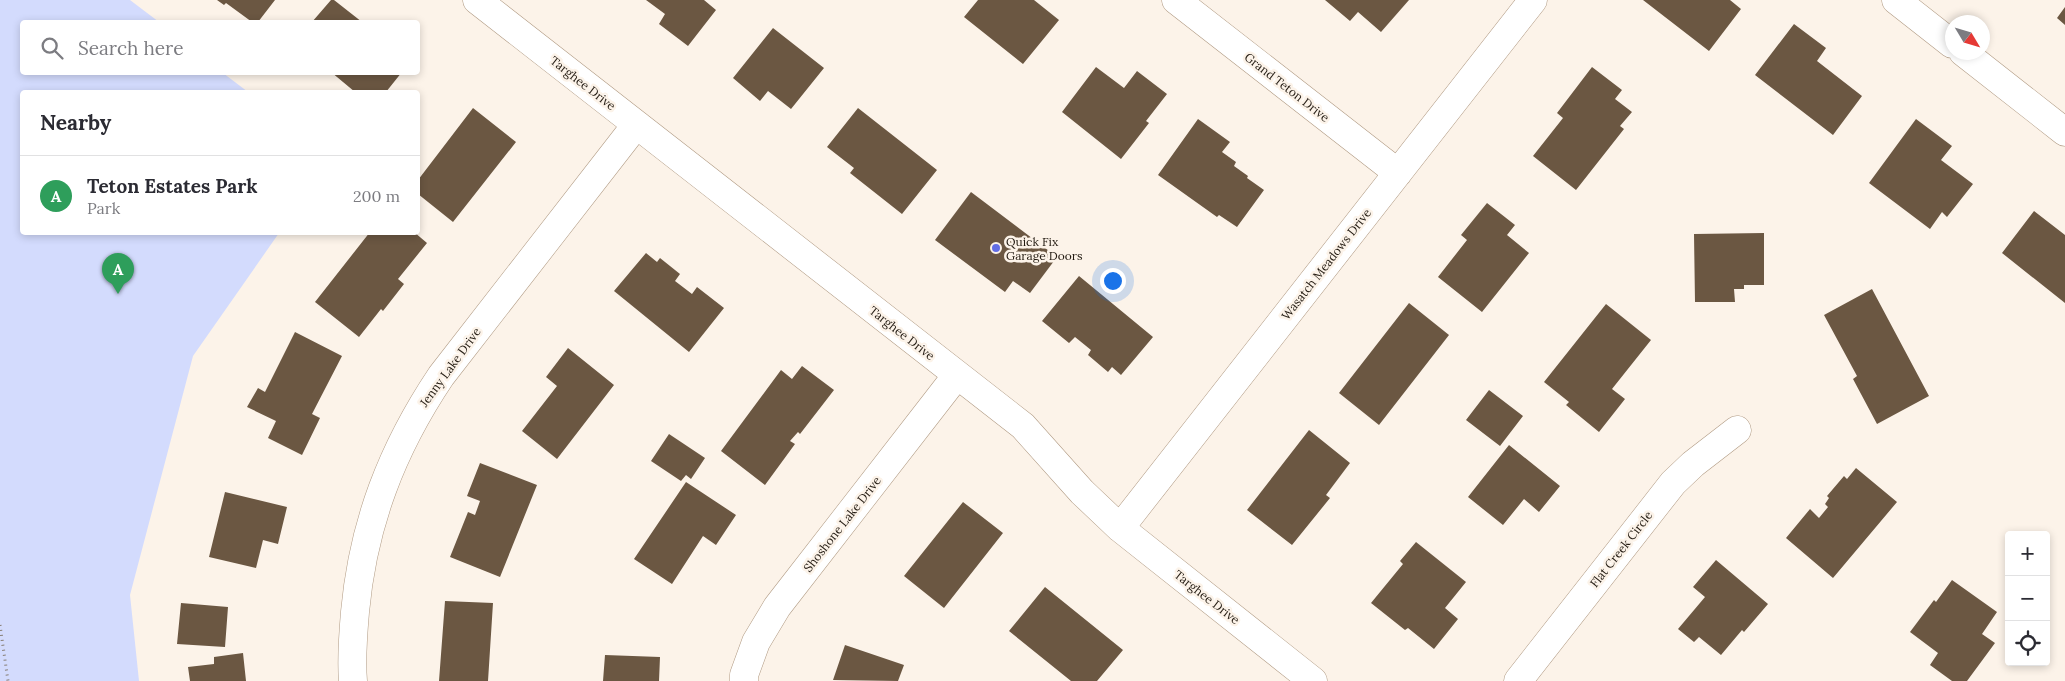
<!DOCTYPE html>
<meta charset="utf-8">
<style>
:root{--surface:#fff;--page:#f2f2f3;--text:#2b2b33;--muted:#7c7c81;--line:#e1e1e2;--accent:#111827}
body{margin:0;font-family:Lora,serif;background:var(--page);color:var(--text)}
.controls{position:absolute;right:15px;bottom:15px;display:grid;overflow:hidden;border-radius:5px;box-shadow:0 2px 8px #0003}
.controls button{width:45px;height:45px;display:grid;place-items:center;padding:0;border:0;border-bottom:1px solid var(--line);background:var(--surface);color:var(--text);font:25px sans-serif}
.compass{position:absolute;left:1945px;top:15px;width:45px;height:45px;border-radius:50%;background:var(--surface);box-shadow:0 2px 8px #0003;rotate:128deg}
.you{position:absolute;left:1112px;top:280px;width:18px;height:18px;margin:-12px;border:4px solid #fff;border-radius:50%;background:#1a73e8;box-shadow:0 0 0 8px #1a73e833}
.badge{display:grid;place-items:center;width:32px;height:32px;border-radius:50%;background:var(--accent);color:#fff;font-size:16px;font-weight:700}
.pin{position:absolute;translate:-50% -41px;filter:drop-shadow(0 1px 2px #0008)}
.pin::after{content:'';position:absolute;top:26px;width:18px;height:15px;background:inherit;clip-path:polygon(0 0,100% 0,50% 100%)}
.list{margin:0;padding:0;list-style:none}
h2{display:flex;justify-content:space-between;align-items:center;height:65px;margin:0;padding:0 20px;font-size:21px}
h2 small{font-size:16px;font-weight:400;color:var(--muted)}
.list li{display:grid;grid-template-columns:32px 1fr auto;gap:15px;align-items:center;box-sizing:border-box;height:80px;padding:0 20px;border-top:1px solid var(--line)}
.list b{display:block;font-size:19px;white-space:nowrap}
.list p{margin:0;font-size:16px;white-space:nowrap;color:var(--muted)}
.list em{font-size:16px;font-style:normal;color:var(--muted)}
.icon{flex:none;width:28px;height:28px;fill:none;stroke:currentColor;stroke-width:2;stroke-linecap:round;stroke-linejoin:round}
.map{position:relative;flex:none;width:2065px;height:681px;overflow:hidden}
.search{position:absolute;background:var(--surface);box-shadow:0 2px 8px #0003;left:20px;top:20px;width:400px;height:55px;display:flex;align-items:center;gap:12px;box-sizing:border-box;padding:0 18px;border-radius:5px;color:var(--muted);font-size:19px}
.panel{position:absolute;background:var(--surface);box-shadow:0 2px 8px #0003;left:20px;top:90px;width:400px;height:145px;border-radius:5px}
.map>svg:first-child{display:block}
.green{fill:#d3dbfd}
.building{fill:#6b5742}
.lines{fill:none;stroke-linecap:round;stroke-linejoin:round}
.street-casing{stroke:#b09a83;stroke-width:29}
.path{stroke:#887f76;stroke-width:3;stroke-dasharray:1 4;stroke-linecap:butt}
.street{stroke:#fff;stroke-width:28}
.poi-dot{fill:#616de5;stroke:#fcf3e9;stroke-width:2}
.labels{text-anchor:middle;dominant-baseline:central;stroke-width:5;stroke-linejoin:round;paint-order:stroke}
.street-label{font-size:12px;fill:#221a11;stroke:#fcf3e9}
.poi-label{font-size:12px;fill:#221a11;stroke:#fcf3e9;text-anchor:start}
</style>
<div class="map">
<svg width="2065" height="681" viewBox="0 0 2065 681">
<rect width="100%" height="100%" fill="#fcf3e9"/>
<path class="green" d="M0 0H130L159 22H22V72L223 73 248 92H22V232L279 233 193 356 130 595 139 681H0Z"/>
<path class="building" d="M217 0H275L258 22H252L226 3 224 5Z
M331 0H334L362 22H312Z
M646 0H704L716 10 688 46 659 24 665 14Z
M978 0H1034L1059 20 1023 64 964 17Z
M1325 0H1409L1381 32 1358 12 1350 21Z
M1643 0H1730L1741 9 1709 51Z
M2065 7V25L2057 18Z
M1794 24 1826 48 1817 61 1862 96 1833 135 1755 75Z
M773 28 824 68 791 109 768 91 760 101 733 78Z
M1096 67 1124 88 1137 71 1167 94 1146 121 1149 123 1121 159 1062 112Z
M1592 67 1622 90 1615 99 1632 112 1620 126 1624 129 1576 190 1533 156 1563 118 1557 113Z
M331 72H402L386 92H355Z
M473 108 516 142 453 222 418 194V180Z
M858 108 937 170 902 214 850 173 854 168 827 147Z
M1198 119 1230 142 1222 152 1236 162 1234 166 1248 176 1247 178 1264 190 1237 227 1219 215 1217 217 1158 175Z
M1916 119 1952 146 1941 160 1973 184 1947 217 1942 212 1930 229 1869 183Z
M971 192 1057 257 1030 293 1013 281 1005 292 935 240Z
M1487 203 1515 225 1507 235 1529 253 1482 312 1438 277 1467 240 1461 235Z
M2034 211 2065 235V303L2002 253Z
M370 232H414L427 243 398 279 404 284 383 311 381 309 359 337 315 302Z
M1764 233V285H1744V289H1734L1735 302H1695L1694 234Z
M646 253 657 262 660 258 680 274 675 281 692 294 697 287 724 308 689 352 614 291Z
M1079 276 1153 337 1121 375 1112 367 1108 372 1088 355 1091 350 1075 337 1069 343 1042 321Z
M1872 289 1929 396 1877 424 1853 379 1857 376 1824 315Z
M1409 303 1449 335 1379 425 1339 393Z
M1606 304 1651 340 1612 389 1625 399 1599 432 1566 405 1569 402 1544 382Z
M295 332 342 356 312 414 320 418 302 455 268 438 276 421 247 407 258 388 265 392Z
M568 348 614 385 557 459 522 431 557 386 546 377Z
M802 366 834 390 800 434 798 432 790 441 795 444 765 485 721 451 781 370 792 379Z
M1489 390 1523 416 1500 446 1466 420Z
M1309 430 1350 463 1326 495 1330 498 1292 545 1247 510Z
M669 434 705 458 691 479 686 475 681 481 651 461Z
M1509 445 1560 486 1539 512 1524 499 1503 525 1468 497Z
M480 463 537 485 500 577 450 557 468 512 475 515 480 501 467 496Z
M1856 468 1897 502 1833 578 1786 538 1810 509 1819 518 1828 507 1825 504 1829 498 1827 496 1844 476 1847 479Z
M686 482 736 515 716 545 703 536 672 584 634 559Z
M225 492 287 507 278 544 263 540 256 568 209 557Z
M963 502 1003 533 944 608 904 576Z
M1416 542 1466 582 1445 608 1458 619 1434 649 1408 628 1405 630 1371 603 1403 564 1400 561Z
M1716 560 1768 604 1744 632 1742 630 1721 655 1699 637 1694 642 1678 629 1705 597 1693 587Z
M1952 580 1997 612 1982 634 1995 643 1967 681H1952L1930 665 1938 653 1910 632 1934 600 1936 602Z
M1045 587 1123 650 1097 681H1071L1009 631Z
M445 601 493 603 488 681H439Z
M181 603 228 607 225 647 177 644Z
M845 645 904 665 898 681 833 680Z
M243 653 246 681H190L188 667 214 664V657Z
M605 655 660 657 659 681H603Z"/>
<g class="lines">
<defs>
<path id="street" d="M477 0 1023 426 1082 492 1120 528 1313 681
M1176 0 1398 173
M1896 0 1952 44
M1963 52 2065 132
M1120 528 1533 0
M353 681C351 659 353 635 355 612 363 524 392 449 441 376L636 125
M744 681V675L756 642 777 607 957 375
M1518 681 1673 483 1693 464 1737 430"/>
</defs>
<use href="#street" class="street-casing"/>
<path class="path" d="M0 625 8 681"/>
<use href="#street" class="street"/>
</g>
<circle class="poi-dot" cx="996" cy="248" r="5"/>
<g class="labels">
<g class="street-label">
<text transform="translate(583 83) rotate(38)">Targhee Drive</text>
<text transform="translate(1287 87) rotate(38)">Grand Teton Drive</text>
<text transform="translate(1326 264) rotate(-52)">Wasatch Meadows Drive</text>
<text transform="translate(902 333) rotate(38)">Targhee Drive</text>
<text transform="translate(450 367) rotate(-54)">Jenny Lake Drive</text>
<text transform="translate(842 524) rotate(-52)">Shoshone Lake Drive</text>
<text transform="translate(1621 549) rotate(-52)">Flat Creek Circle</text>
<text transform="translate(1207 597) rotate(38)">Targhee Drive</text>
</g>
<g class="poi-label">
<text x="1006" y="241">Quick Fix<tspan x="1006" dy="14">Garage Doors</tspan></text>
</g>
</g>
</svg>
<div class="controls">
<button>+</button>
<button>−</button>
<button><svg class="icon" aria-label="locate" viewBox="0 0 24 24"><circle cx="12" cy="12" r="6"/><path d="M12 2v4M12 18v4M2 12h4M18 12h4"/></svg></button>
</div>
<svg class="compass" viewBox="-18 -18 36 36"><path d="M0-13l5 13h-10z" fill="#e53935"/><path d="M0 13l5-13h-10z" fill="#7c7c81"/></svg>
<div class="you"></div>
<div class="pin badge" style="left:118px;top:294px;background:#2e9e5b">A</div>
<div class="search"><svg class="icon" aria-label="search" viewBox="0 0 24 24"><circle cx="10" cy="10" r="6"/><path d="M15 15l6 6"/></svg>Search here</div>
<section class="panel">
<h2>Nearby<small></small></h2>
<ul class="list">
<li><span class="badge" style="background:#2e9e5b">A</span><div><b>Teton Estates Park</b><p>Park</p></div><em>200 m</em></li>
</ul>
</section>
</div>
